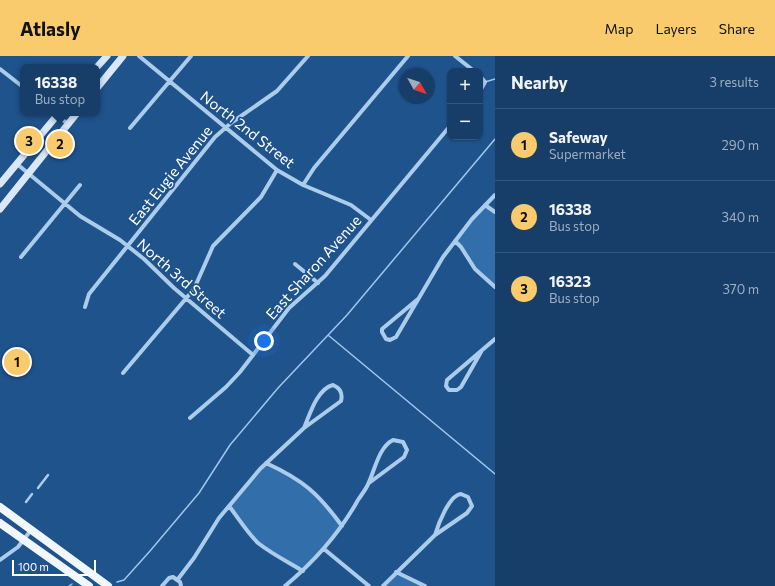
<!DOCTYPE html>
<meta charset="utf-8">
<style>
:root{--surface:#173e69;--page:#244971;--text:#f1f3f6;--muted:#9eaec0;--line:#36577d;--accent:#facb6c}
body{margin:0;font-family:Commissioner,sans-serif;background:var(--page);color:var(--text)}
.controls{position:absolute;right:12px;top:12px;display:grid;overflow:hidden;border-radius:8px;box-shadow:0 1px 3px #0004}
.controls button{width:36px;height:36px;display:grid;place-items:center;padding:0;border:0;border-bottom:1px solid var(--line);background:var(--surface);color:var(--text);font:20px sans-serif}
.compass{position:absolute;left:399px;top:12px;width:36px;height:36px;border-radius:50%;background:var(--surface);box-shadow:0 1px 3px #0004;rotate:130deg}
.scale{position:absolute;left:12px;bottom:10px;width:84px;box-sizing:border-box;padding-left:4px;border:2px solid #fff;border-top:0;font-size:11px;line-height:14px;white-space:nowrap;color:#fff;-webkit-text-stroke:3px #1f538c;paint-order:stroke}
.you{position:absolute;left:264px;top:285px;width:14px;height:14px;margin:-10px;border:3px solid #fff;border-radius:50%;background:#1a73e8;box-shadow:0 0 0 6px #1a73e833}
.badge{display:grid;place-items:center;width:26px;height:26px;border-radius:50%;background:var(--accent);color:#111;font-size:13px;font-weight:700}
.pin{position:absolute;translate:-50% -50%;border:2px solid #fff;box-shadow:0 1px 4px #0006}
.popup{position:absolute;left:20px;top:8px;width:80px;height:52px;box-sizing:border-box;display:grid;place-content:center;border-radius:8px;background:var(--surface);filter:drop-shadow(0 1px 3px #0005);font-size:13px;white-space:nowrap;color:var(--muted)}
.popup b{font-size:15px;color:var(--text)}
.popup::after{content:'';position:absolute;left:50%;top:100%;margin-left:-8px;border:8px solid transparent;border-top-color:var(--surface)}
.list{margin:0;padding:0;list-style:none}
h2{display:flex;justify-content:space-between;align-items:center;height:52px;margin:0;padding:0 16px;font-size:17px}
h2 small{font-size:13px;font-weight:400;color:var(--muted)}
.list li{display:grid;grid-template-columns:26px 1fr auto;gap:12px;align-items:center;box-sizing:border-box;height:72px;padding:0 16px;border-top:1px solid var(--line)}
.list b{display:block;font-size:15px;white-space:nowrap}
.list p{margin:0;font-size:13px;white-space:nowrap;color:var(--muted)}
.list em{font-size:13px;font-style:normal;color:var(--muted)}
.map{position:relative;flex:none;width:495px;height:530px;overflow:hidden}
header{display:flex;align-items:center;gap:24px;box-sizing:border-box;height:56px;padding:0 20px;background:var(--accent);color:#111}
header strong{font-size:19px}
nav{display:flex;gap:22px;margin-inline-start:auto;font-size:14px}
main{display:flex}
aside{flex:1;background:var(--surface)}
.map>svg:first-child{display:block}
.green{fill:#326eaa}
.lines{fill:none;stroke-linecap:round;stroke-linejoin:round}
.stream{stroke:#9fc7ee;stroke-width:1.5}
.lane{stroke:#acccec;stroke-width:2.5}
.street{stroke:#acccec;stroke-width:4}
.secondary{stroke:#d8e8f9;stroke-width:7}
.primary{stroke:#f1f7ff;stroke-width:8}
.labels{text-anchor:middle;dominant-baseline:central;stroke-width:3.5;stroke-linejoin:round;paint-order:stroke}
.street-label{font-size:15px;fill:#fff;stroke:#1f538c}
</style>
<header>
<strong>Atlasly</strong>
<nav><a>Map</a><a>Layers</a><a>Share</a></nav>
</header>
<main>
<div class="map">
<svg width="495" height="530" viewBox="0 0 495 530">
<rect width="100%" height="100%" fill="#1f538c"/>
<path class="green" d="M485 149 495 156V231L485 223 455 185Z
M266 407 309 431 342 470 303 515 258 486 229 450Z
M396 516 425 530H383Z"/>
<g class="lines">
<path class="stream" d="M485 26 495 23
M328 279 495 418
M117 526 124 524 150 495 199 437 230 389 278 332 347 259 495 83
M69 530 72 528"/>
<path class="lane" d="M38 432 48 419
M26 446 32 438"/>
<path class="street" d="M139 0 277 114 303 129 351 149 371 164
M455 0 474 15
M0 13 23 31
M480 20 485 26 480 35
M54 57 68 68
M130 72 191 0
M17 108 80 160 120 184 144 203 174 232 253 299
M303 129 314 112 408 0
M485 149 495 156
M455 185 461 191 475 213 495 231
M21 201 80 129
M295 208 318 227
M418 243 382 273V276L386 283 390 284 396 281 443 201 472 163 495 139
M85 251 89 238 215 81 231 67 277 35 308 0
M481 296 461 331 457 334H449L446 330 447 324 495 283
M123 317 194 233 213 190 261 141 277 114
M190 362 226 331 240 316 289 252 325 220 450 70
M266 407C303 424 318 437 342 470
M229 450C239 463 247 476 258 487 272 498 288 506 303 515
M324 493 369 530
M0 504 18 491 31 474
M396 516 425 530
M178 523 194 502 219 462 260 413 304 372 341 345C343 337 340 332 333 329 317 333 310 358 304 372
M162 530 169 522 173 521 180 526 181 530
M285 530C315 505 339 478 358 444 362 438 367 432 369 426 375 413 379 391 393 384L403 386 407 394 404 401 369 427
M383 530 435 479 467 457 472 450 468 441 461 438C449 439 438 469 435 479"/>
<path class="secondary" d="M97 11 107 0
M97 32 123 0
M0 128 59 57
M0 153 77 57"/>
<path class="primary" d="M0 451 108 530
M0 467 89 530"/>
</g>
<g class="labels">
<g class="street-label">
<text transform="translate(248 73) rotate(38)">North 2nd Street</text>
<text transform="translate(170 119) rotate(-51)">East Eugie Avenue</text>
<text transform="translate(313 211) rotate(-48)">East Sharon Avenue</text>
<text transform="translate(182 222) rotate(41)">North 3rd Street</text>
</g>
</g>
</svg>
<div class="controls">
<button>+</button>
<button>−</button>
</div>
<svg class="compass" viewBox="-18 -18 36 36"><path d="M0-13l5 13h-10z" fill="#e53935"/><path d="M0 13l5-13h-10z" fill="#9eaec0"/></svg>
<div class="scale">100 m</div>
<div class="you"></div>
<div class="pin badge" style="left:17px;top:306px">1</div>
<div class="pin badge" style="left:60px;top:88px">2</div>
<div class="popup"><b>16338</b>Bus stop</div>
<div class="pin badge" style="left:29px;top:85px">3</div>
</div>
<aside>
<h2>Nearby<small>3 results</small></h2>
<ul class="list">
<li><span class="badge">1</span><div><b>Safeway</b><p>Supermarket</p></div><em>290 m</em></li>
<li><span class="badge">2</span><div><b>16338</b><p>Bus stop</p></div><em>340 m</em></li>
<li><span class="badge">3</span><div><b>16323</b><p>Bus stop</p></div><em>370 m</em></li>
</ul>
</aside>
</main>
